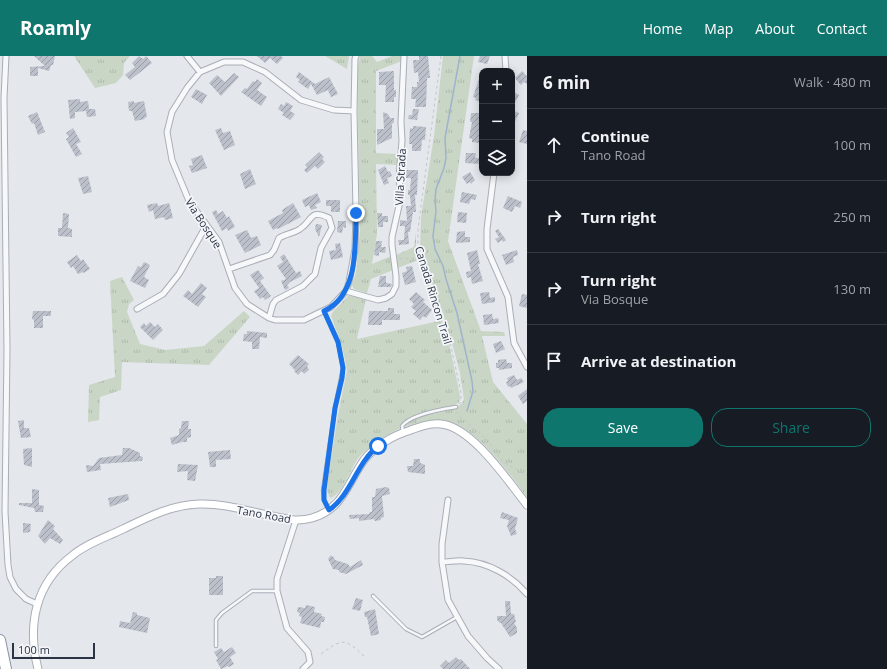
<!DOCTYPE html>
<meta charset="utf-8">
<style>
:root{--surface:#171b24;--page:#242831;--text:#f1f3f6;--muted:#9ea1a6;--line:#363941;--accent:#0f766e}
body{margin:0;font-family:"Open Sans",sans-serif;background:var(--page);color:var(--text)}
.controls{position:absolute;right:12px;top:12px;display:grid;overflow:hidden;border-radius:8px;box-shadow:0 2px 10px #0003}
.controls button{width:36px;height:36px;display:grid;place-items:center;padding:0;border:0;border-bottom:1px solid var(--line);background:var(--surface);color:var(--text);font:20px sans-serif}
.scale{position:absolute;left:12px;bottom:10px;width:83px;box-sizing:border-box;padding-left:4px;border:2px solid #2b3445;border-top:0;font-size:11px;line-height:14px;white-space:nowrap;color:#2b3445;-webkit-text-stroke:3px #f4f6f9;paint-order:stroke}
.stop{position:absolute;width:12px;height:12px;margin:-9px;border:3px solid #1a73e8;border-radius:50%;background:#fff}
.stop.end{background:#1a73e8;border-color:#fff;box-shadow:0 1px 4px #0008}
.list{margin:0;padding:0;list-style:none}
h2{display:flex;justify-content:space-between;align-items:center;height:52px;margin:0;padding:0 16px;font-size:17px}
h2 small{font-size:13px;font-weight:400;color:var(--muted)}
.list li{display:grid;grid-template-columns:26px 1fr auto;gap:12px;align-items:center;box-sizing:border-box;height:72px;padding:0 16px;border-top:1px solid var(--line)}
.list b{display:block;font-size:15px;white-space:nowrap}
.list p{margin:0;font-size:13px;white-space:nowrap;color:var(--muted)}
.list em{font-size:13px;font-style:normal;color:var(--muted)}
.actions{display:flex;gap:8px;padding:12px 16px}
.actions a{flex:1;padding:9px 0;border:1px solid var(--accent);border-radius:16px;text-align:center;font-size:14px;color:var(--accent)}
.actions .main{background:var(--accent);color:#fff}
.icon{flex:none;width:22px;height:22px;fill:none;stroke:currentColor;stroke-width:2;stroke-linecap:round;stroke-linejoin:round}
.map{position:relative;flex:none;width:527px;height:613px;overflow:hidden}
header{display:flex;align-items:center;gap:24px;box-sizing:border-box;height:56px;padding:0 20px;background:var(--accent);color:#fff}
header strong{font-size:19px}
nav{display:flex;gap:22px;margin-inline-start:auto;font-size:14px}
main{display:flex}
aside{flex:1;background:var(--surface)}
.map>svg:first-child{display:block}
.grass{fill:url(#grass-tufts)}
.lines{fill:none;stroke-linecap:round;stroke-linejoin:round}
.stream{stroke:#9fb4cc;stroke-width:1.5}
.building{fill:url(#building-hatch)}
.lane-casing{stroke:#a9aeb7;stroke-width:4.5}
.street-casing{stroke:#a9aeb7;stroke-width:7}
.secondary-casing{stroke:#a9aeb7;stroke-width:9}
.highway-casing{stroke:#8b94a3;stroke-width:12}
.path{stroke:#c2c5cb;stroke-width:1;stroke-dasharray:3 3;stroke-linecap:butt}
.lane{stroke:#f7f8fa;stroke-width:2.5}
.street{stroke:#f7f8fa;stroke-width:5}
.secondary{stroke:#fff;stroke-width:7}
.highway{stroke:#fff;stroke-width:10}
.route{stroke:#1a73e8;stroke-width:5}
.labels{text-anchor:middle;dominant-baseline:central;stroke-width:3.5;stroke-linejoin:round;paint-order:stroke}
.street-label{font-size:11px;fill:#2b3445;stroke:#f4f6f9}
</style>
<header>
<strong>Roamly</strong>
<nav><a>Home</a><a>Map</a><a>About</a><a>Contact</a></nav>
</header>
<main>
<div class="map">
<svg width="527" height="613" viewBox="0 0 527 613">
<defs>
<pattern id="grass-tufts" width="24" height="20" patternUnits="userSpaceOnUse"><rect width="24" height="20" fill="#c9d6c5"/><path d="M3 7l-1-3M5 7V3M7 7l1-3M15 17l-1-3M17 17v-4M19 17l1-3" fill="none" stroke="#adb8ab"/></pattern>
<pattern id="building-hatch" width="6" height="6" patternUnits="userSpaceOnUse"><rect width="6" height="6" fill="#bbc0ca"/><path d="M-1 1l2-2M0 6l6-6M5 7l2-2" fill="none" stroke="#989da6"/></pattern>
</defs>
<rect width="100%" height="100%" fill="#e4e7ec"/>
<path class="grass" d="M74 0H130L124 7 123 19 116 27 95 32Z
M325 0H349L347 13Z
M360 0H372L377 6 392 0H402V5L376 15V97L398 98 397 109 376 108 377 178 372 208 391 200 393 214 371 223 367 237 354 233 352 229 356 216 360 174 357 15Z
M443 0H474L448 185 481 275 504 276 505 280H482L493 326 527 368V441C506 414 476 368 440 364 428 363 415 368 404 371 412 355 457 360 464 344L460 317 451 283 446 270 444 260 436 240 432 227 425 212 420 192 421 161 434 80Z
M416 176V191L418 198 448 282 459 335C460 339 461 344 458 347 453 352 443 351 436 353 427 355 403 362 401 372 385 379 372 388 360 400 351 410 343 439 330 442L327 435 328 422 338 359 347 314 342 290 331 260 332 257 348 240 352 239 366 243 357 283 439 265 418 204 398 212 396 199 414 191Z
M122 221 134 244 129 248 127 256 140 288 165 294 204 290 244 255 250 261 209 309 122 306 121 334 100 341 99 364 88 366 89 329 115 321 110 225Z"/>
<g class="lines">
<path class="stream" d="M460 0 445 82 446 102 444 112 436 133 435 144 436 155 433 180 435 193 443 210 446 223 457 257 472 325 473 335 467 355"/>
</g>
<path class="building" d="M34 0H55L53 9H51L49 15 38 12V20H30V11L45 10Z
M139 0 143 3 146 0 152 7 130 24 125 19 135 11 132 7Z
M257 0H281L283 2 277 8 270 2 265 7Z
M419 0H428L430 22H427L426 51H415L416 43H411L412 31H417V26H419L418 16 414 17 413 4H419Z
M480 0H490L487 8 478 6Z
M394 15V34H396V41H394V46H385L386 29H379V16Z
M522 15 527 20V28L524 26 521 29 515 22Z
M299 16 315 28 329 21 338 38 331 41 328 34 317 39 311 28 308 33 298 26 300 24 296 21Z
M234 17 239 21 221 40 209 27 217 19 225 26Z
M481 17H482V46L475 44 476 42 473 41Z
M257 23 262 27 257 34 267 41 261 50 241 36 245 32 247 33 253 25 255 26Z
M196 33 207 39 202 48 191 41Z
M512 35 519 39 512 52Z
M80 43V46L88 45 89 53H95L96 60 87 61 86 55 75 56V62L70 63 68 44Z
M134 45V47L144 45 147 61 144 62 145 63 135 65 132 55H129L128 46Z
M286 46 293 50 290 55 295 58 290 64 282 59 284 57 278 53 281 48 284 50Z
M413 53H419L417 64 408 63 409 59H412Z
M512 54 519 57 512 72Z
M37 56 45 76 38 79 34 67 32 68 28 60Z
M383 56 388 58 390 62H394V66L392 68V82L377 89V73H384Z
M471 57H480L479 73 482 74 480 87 472 86V83L469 82 472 66H470Z
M413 70 426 71 425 84H422L421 95H412V88H409L410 72 413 73Z
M73 72 81 86 76 88 82 98 76 101 66 83 69 81 66 77Z
M221 72 223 77 230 75 235 89 224 94 215 74Z
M523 74 527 75V88L519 86Z
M319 96 324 101 322 103 325 106 318 113 315 110 307 117 304 114 307 111 305 109Z
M466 97H476L475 102H480V108L465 107Z
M202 99 207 112 192 117 189 110 193 109 191 103Z
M385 110 388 116 390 115 392 120 387 122 389 127 384 129 378 114Z
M250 113 256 128 245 133 240 118Z
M406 114H418L417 139H415L416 156H413L410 176H408L409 188 399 189 398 184H404L405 170H400V164L407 165 406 150H411L410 139H408V134H410L411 122H406Z
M470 116 475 124 471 128 470 126 467 128 462 121Z
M88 120 92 136 83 138 78 122Z
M462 136 477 139 475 144 471 143 469 148 460 146Z
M317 137 321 146 315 149 317 152 311 154 309 149 305 151 302 144Z
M508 140 522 146 520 152 515 150 512 156 503 152Z
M326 144H340V156H331V150H326Z
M157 147 158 150 169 147 173 162 165 164 164 161 155 163 153 154 149 156 147 149Z
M293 147 301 161 278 173 277 172 273 174 268 165 283 157 282 154Z
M216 154 218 158 223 155 227 162 229 160 235 171 228 175 227 172 222 175 212 156Z
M458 156 467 157 466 167 457 166Z
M63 157 69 158 68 172 72 173V181L58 180V172H62Z
M377 157H382V160H388V166H383V171H378Z
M338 165H346V172L343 171 342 177 337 176Z
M316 168 322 169 319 181 315 173Z
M498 173 506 184 503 186 502 184 498 187 495 183 499 181 495 175Z
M247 174 251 182 257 180 261 189 245 197 235 179Z
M465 175V181H470V186L456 187 457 176Z
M376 185H382L381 191H386L385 197 379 196V200L374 199Z
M340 187 343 201 331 204 329 195 336 194 335 188Z
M477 194 480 208H478L483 225 472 228 471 221 467 222 466 216 471 215 467 197Z
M517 194 518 199 513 201 514 206 506 209 502 199Z
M284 198 296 217 300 215 302 220 290 226 287 229 289 232 285 234 281 225 286 223 277 210 283 206 280 201Z
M77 199 81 205 83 203 90 213 84 217 83 216 78 218 73 210 71 212 67 206Z
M144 206 150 209 144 221 149 224 145 232 130 225 138 210 141 211Z
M412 210 416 226 405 229 402 217 407 215 406 211Z
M258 214 264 222 260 225 271 240 265 244 263 241 260 243 254 235 259 232 250 219Z
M380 220H386V227L392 228 391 231H378Z
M201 227 207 232 202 238 206 241 198 251 183 240 188 234 192 238Z
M416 236 425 244 423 246 432 254 426 262 423 260 420 264 413 258 416 255 411 251 414 248 409 243Z
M489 236 490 242 495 241V246L482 248 480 237Z
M522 238 527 239V252L519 250Z
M388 252H394V258H400V264H382V269H368L369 255H388Z
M33 255H51V260H43V272H34V264L32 263Z
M492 258 493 263 498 262 499 267 484 269 483 259Z
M150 266 155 271 158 268 163 274 153 284 140 271 144 267 146 270Z
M247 275 267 277V282L260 281 259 293H252V286L243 285 244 278H247Z
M501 285 505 293 496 297 493 288Z
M298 299 309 308 307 310 309 314 304 318 302 315 298 319 294 315 295 314 289 308Z
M506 303 507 307H512V312L499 314V312H496V307H498V304Z
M514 319 517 324 521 322 524 326 511 332 510 330 508 331 506 326 508 325 507 322Z
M527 333V345L523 348 518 340Z
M24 364V372H29L31 381 21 382 18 365Z
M182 365H189L188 373H191V381L187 382V386H182L172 389 170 382 179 379V373L181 372Z
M32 392V411L24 409 23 393Z
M123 392H129L140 397V400L143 401 142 405 100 408 101 414 87 416 86 409 93 410 99 402 122 399Z
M230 394 231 403 216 404V411H210L208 396Z
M414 403H420V407L425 409V418L408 416 407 410H413Z
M178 408 198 409 195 425 187 424 188 415 177 416Z
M386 431 389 432 390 438 382 440 384 461 381 462V464L375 465 374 463 359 465V462L350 463 349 459 369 458 370 456H372V441H375L376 433Z
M32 433 39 434V449L44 450 43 456H35L34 452 19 449V447H32Z
M128 438 129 444 110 451 108 442Z
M502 456 518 462 515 473 517 478 511 480 507 470 509 464 500 462Z
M48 464 55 470 53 473 63 484 60 488 50 482 45 488 38 480Z
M23 467 31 468 30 476 23 477Z
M331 499 332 501 333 500 335 504 348 508 350 511 361 504 363 509 346 518 339 516V514L333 513 328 503Z
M216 520H223V539H209V522H216Z
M356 542 363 544 360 555 352 553Z
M505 545H510L511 558H514L516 566 514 567 517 572V577L510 581 501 567H500L497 564V560H506Z
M306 549 315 551 314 556 322 558 321 560 325 561 324 566H321L320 572 300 567 302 561 299 560 300 557 297 556 298 551 305 552Z
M375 553 379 578 371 580 367 561H365L364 556Z
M133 556 137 557V559L150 562 147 577 119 571 120 565 130 567Z
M232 591 236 597 230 601 234 608 229 611 228 610 221 613 216 604 218 603 214 596 221 592 224 596Z
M456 601 459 604 461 603 470 613H443L440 610 446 604 449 607Z"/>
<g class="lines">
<defs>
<path id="lane" d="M324 255 338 286 343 312 335 352 323 434 324 444 328 452
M403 376 402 370C410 359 443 353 456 351
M373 540 406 573 422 581 457 561
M216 590V564L222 557 252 535H277"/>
<path id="street" d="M6 0 4 42 7 294 5 456 8 509 10 521 16 533 26 543 37 548
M187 0 200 16
M505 0 506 15
M354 55 334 54 301 44 265 16 243 6H224L200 16 187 32 172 56 167 76 172 104 189 145 219 186 235 232 247 248 269 262 275 264H304L331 251 346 235 349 226 355 193 356 157 354 55 355 3 356 0
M494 117 487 173V193L508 241 514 287 527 311
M229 213 270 199 274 194 279 182C286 178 294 177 300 173 313 165 309 152 329 162L332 172 321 192 315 218 303 230 276 244 273 248 269 262
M346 235 378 244 386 242 392 238 396 230V220L392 189V181L401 141 399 121 402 85 401 66 404 0
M137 253 163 238 179 218 206 170
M448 444 442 488V506L448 544 468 580 487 602 499 613
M296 464 277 523V535L287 572 308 596 310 606 303 613
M442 506C449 506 457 504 464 505 488 506 512 520 527 538"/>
<path id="secondary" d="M38 613C27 569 35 527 73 499 87 487 107 481 123 473 148 461 171 449 199 448 223 447 248 455 272 460 285 463 299 466 312 462 343 453 347 428 364 404 374 391 392 380 408 375 419 371 429 367 441 368 472 371 508 425 527 449"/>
<path id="highway" d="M0 584 6 613"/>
</defs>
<use href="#lane" class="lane-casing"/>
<use href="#street" class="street-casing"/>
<use href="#secondary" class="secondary-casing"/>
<use href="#highway" class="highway-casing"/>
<path class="path" d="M441 0 418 173V189L420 200 449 281 461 337V346L459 348
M399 203 420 202
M457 355 458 359 487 383 503 406 527 419
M321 598C342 583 344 581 364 600"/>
<use href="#lane" class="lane"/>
<use href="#street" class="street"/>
<use href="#secondary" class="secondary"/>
<use href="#highway" class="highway"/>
</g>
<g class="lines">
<path class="route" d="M356 157C355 189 359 239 324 255L338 286 343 312 342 322 335 352 324 434V444L329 454C351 439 356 408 378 390"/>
</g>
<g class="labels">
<g class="street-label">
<text transform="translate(400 121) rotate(-87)">Villa Strada</text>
<text transform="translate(204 167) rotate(57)">Via Bosque</text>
<text transform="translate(434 239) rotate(73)">Canada Rincon Trail</text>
<text transform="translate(264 458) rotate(10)">Tano Road</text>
</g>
</g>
</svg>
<div class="controls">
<button>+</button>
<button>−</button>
<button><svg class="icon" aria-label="layers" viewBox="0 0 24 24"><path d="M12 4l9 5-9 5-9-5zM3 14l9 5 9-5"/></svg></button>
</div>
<div class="scale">100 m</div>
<div class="stop" style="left:378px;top:390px"></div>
<div class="stop end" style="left:356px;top:157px"></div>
</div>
<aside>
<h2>6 min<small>Walk · 480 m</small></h2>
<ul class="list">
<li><svg class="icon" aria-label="ahead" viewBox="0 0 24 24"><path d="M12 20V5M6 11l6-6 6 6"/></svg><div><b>Continue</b><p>Tano Road</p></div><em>100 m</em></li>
<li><svg class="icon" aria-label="right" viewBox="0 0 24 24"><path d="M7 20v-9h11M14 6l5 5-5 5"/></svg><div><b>Turn right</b></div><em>250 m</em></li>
<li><svg class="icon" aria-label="right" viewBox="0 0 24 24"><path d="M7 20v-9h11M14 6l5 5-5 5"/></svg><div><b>Turn right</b><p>Via Bosque</p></div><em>130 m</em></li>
<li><svg class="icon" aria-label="arrive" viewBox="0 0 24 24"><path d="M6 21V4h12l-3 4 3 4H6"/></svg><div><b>Arrive at destination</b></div></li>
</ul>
<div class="actions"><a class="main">Save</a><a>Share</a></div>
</aside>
</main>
